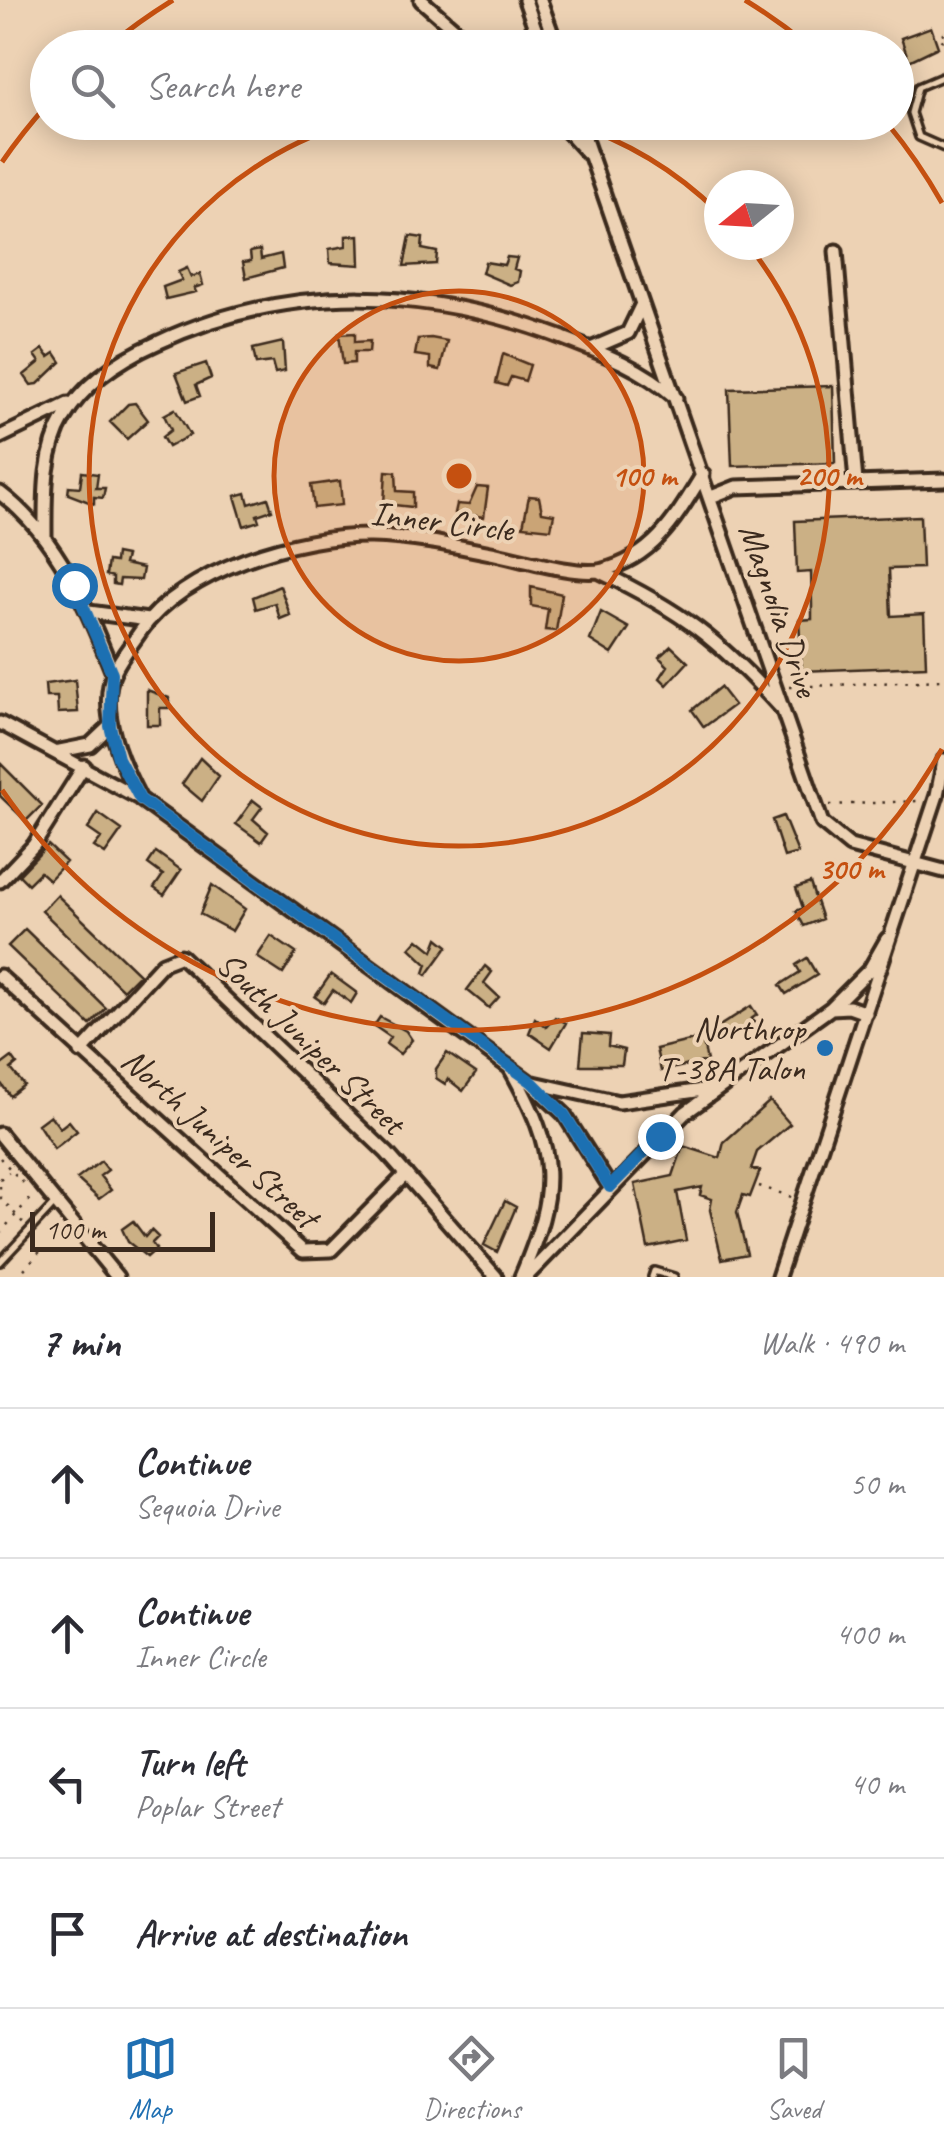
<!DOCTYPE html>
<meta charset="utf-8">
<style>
:root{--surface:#fff;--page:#f7f7f7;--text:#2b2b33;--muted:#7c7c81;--line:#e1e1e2;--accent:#1f6fb2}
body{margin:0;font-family:Caveat,sans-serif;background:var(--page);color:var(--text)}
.compass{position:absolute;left:704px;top:170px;width:90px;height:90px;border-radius:50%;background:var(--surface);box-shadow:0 5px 25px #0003;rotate:252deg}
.scale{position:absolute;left:30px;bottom:25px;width:185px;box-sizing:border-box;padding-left:10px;border:5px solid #3b2a1e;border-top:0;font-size:28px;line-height:35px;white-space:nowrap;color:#3b2a1e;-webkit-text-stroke:8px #edd2b4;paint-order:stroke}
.stop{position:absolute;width:30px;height:30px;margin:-22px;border:8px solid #1f6fb2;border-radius:50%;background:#fff}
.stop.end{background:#1f6fb2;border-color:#fff;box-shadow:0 2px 10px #0008}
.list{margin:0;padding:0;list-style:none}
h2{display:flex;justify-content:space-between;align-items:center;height:130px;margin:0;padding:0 40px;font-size:42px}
h2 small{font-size:32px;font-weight:400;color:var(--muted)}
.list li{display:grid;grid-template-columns:65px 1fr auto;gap:30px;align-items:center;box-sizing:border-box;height:150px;padding:0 40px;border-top:2px solid var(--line)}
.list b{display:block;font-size:38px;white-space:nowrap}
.list p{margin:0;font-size:32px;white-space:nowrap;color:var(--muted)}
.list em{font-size:32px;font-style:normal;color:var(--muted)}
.icon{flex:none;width:55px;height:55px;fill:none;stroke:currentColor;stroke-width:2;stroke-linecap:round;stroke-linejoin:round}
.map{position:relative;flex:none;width:944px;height:1277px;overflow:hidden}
.search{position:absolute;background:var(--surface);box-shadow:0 5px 25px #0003;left:30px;right:30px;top:30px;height:110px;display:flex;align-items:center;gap:25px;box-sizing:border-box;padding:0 35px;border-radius:55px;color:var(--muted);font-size:38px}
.sheet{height:730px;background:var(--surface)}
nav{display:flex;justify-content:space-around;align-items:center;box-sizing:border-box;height:140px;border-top:2px solid var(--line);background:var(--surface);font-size:28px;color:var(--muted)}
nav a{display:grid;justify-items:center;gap:5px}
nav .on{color:var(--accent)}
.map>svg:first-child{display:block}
.building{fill:#cbb085;stroke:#3b2a1e;stroke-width:2.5}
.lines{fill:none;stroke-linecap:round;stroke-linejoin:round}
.lane-casing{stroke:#3b2a1e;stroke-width:12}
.street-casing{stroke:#3b2a1e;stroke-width:19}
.path{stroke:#3b2a1e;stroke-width:2.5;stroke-dasharray:2.5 8;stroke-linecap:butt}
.lane{stroke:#edd2b4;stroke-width:5}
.street{stroke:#edd2b4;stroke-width:11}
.route{stroke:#1f6fb2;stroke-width:12}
.ring{fill:none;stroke:#c55010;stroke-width:5}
.poi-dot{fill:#1f6fb2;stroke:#edd2b4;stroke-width:4}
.labels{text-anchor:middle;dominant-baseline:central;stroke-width:8;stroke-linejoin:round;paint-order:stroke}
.street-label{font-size:35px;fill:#3b2a1e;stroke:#edd2b4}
.poi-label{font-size:35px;fill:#3b2a1e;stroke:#edd2b4;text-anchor:end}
.centre{fill:#c55010;stroke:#edd2b4;stroke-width:5}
.ring-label{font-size:30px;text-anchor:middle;font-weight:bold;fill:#c55010;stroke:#edd2b4;stroke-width:8;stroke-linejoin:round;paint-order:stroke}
</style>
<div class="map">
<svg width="944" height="1277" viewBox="0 0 944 1277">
<rect width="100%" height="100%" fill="#edd2b4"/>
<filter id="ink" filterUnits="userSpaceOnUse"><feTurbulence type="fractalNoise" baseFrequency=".01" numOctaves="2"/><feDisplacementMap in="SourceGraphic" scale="20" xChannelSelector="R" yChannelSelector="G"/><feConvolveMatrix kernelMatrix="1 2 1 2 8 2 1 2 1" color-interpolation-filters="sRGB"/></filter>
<g filter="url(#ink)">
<path class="building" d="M931 27 938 47 909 61 901 38Z
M359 235 360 265 330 263 329 249 346 246V236Z
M410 236 423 238 422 249 437 252 436 264 404 266Z
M260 250 261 259 281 254 283 268 246 278 243 262 251 261 250 252Z
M507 257 517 258 514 269 520 271 518 282 510 285 482 273 485 262 504 265Z
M187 268 191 277 200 274 203 285 194 288 196 292 166 299 163 287 182 280 178 272Z
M355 333V342L370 341 369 352H354V363L343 364 339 334Z
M431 338 447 341 440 370 430 368V357L415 355 418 339Z
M283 342 285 371 275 373 272 362 256 364 253 349Z
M43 349 49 357 55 353 61 362 38 384 31 385 24 375 40 362 35 355Z
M503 354 530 365 525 381 511 377 507 386 496 383Z
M206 363 211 378 196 385 200 396 187 401 176 373Z
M833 386 835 463 732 466 729 389Z
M135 403 148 420 127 439 110 422 128 404Z
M175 409 190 435 168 447 162 437 171 430 164 415Z
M386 471 396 472 397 491 413 492V507L384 504Z
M82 472 98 474 96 488H105L103 498 94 497V504L68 494 69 486 80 487Z
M340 481 342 505 314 508 311 485Z
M477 487 488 488 484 517 455 513 457 504 469 505Z
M246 493 249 504 268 498 272 510 257 515 259 521 244 526 235 496Z
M529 496 539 497 542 512 554 514 551 529 523 526Z
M920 516 922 568 889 569 891 616 924 614 926 666 802 671 799 620 812 619V604L811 572 797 573 795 521Z
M116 554 126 556 124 564 143 568 141 580 120 579 119 585 113 584V577L106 575 108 561 115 562Z
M280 586 290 615 280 619 275 603 256 609 253 597Z
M531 587 562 594 556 631 545 630 548 609 531 606Z
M601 612 629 628 612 654 590 640Z
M671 646 688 662 667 685 660 678 668 666 659 657Z
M75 680 78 712 58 713 57 697H46L45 684Z
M720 687 734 705 704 727 692 710Z
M147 690 169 698V708H160V725H147Z
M200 758 219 776 202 801 182 784Z
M0 763 42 805 26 821 0 796Z
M253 800 262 807 253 819 268 832 261 842 236 824Z
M98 813 122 830 105 854 94 847 101 838 88 829Z
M783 816 798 853 784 857 772 820Z
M48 845 66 862 49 880 40 872 28 884 19 875Z
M156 852 181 870 164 895 154 888 163 875 148 864Z
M810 883 822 919 804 926 796 911 803 908 796 888Z
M212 885 245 909 232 931 200 914Z
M57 895 139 974 123 990 42 911Z
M25 929 106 1008 90 1025 8 946Z
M271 936 296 953 283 974 257 957Z
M438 938 448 946 427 975 424 973 427 964 410 948 418 939 433 951Z
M807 958 817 975 786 994 780 985 800 972 796 965Z
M485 966 492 972 484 983 499 997 489 1008 467 990Z
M331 974 357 993 351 1003 333 990 324 1003 315 997Z
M751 1006 757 1015 751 1019 754 1022 726 1040 718 1027Z
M380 1017 406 1031 412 1040 400 1054 386 1044 390 1037 374 1026Z
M555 1017 566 1023 551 1048 529 1033 535 1018 546 1027Z
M583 1033 609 1035 608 1046 624 1050 622 1065H580Z
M702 1038 707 1061 661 1071 656 1049Z
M447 1053 476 1073 463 1091 448 1079 445 1084 436 1078V1069Z
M12 1057 17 1064 11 1069 24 1085 10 1096 0 1082V1066Z
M770 1101 790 1124 757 1152 751 1169 760 1171 750 1197 743 1195 737 1212 747 1254 722 1259 710 1210 712 1199 700 1195 702 1187 677 1192 686 1240 648 1248 635 1184 673 1176 683 1146 720 1158 724 1142Z
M50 1115 60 1128 69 1121 77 1131 54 1149 38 1124Z
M101 1161 108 1170 100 1176 111 1190 99 1199 77 1179Z
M505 1201 516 1207 497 1252 484 1245Z
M133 1221 145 1237 151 1230 158 1237 152 1243 156 1249 147 1257 128 1242 122 1229Z"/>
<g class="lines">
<defs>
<path id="lane" d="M944 76 918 87 911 113 919 137 944 148
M0 1262 55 1203
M652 1277 654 1271 674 1277"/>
<path id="street" d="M421 0 476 48
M525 0 542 48
M540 0 557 48
M559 122 587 153
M579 122 822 823 850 846 944 871
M836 251 856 482
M593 348 628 333 642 304
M0 437 68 404
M0 493C58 537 87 607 113 673
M711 497 736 487 944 480
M45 537C45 498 43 453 64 418 84 383 121 359 157 343 290 281 429 287 563 338 605 354 642 368 676 398
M600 572C682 611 719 640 781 708
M89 612 148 620
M0 723 137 797
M60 751 90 745 110 726
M0 881 34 845 84 766
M0 976 303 1251 331 1250 406 1174
M831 1008 870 969 887 939
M81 1052 163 963 181 956 387 1153 496 1277
M510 1068C558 1154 559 1188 521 1277
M534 1083 619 1102 717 1088
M0 1134 117 1277
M610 1187 564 1114 531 1083 140 799C122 765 96 708 115 670 121 657 132 644 140 632 182 570 299 535 371 536 411 537 451 545 491 553 517 558 579 577 603 570 655 557 677 516 703 474
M526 1277 685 1113 831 1008 849 1007 866 1013
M778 1277 937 795 944 760"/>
</defs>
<use href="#lane" class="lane-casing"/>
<use href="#street" class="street-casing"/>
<path class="path" d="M944 33 939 35 944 43
M790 687 942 680
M830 805 917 801
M0 1158 25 1185
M0 1179 9 1172
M0 1186V1193
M759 1186 792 1197
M0 1197 25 1225
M0 1233 34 1194
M17 1277 45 1246"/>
<use href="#lane" class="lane"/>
<use href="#street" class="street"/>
</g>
</g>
<g class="lines" filter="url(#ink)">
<path class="route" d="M74 585 112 673 110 726 118 758 140 799 532 1082 564 1114 610 1187 660 1136"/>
</g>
<circle cx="459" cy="476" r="185" fill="#c55010" fill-opacity=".12"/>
<g class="ring">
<circle cx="459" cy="476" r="185"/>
<path d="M570 123A370 370 0 0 1 718 212M749 246A370 370 0 1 1 348 123"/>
<path d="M942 749A555 555 0 0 1 2 790M2 162A555 555 0 0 1 47 105M110 45A555 555 0 0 1 173 0M745 0A555 555 0 0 1 808 45M887 123A555 555 0 0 1 942 203"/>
</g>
<circle class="poi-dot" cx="825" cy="1048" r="10"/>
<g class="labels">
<g class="street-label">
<text transform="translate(442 521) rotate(7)">Inner Circle</text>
<text transform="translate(779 610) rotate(71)">Magnolia Drive</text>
<text transform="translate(311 1043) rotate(44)">South Juniper Street</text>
<text transform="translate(220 1138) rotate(42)">North Juniper Street</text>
</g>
<g class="poi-label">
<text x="805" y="1028">Northrop<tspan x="805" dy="40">T-38A Talon</tspan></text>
</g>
</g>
<circle cx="459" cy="476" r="15" class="centre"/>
<g class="ring-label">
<text x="644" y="486">100 m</text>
<text x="829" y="486">200 m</text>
<text x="851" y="879">300 m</text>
</g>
</svg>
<svg class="compass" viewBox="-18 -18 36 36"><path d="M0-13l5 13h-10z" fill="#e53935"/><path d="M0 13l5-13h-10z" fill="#7c7c81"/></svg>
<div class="scale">100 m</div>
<div class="stop" style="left:74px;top:585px"></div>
<div class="stop end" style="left:660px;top:1136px"></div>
<div class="search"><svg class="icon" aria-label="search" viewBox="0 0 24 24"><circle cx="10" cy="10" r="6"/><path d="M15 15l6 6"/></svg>Search here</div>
</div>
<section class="sheet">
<h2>7 min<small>Walk · 490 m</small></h2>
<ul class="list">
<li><svg class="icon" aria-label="ahead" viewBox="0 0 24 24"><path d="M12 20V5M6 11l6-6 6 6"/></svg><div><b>Continue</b><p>Sequoia Drive</p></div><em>50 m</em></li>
<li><svg class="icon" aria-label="ahead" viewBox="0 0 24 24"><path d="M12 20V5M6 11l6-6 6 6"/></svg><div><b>Continue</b><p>Inner Circle</p></div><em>400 m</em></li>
<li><svg class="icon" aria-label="left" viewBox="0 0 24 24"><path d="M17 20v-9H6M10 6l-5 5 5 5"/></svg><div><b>Turn left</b><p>Poplar Street</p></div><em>40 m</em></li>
<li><svg class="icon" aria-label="arrive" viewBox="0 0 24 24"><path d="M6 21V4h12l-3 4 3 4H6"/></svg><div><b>Arrive at destination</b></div></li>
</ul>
</section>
<nav>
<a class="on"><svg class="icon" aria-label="map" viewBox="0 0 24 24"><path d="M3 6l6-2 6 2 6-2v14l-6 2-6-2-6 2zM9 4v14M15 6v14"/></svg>Map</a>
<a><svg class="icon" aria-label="directions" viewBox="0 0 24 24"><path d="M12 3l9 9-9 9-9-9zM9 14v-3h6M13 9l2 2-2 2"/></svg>Directions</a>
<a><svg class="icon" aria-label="saved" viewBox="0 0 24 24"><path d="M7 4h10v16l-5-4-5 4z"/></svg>Saved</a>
</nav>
